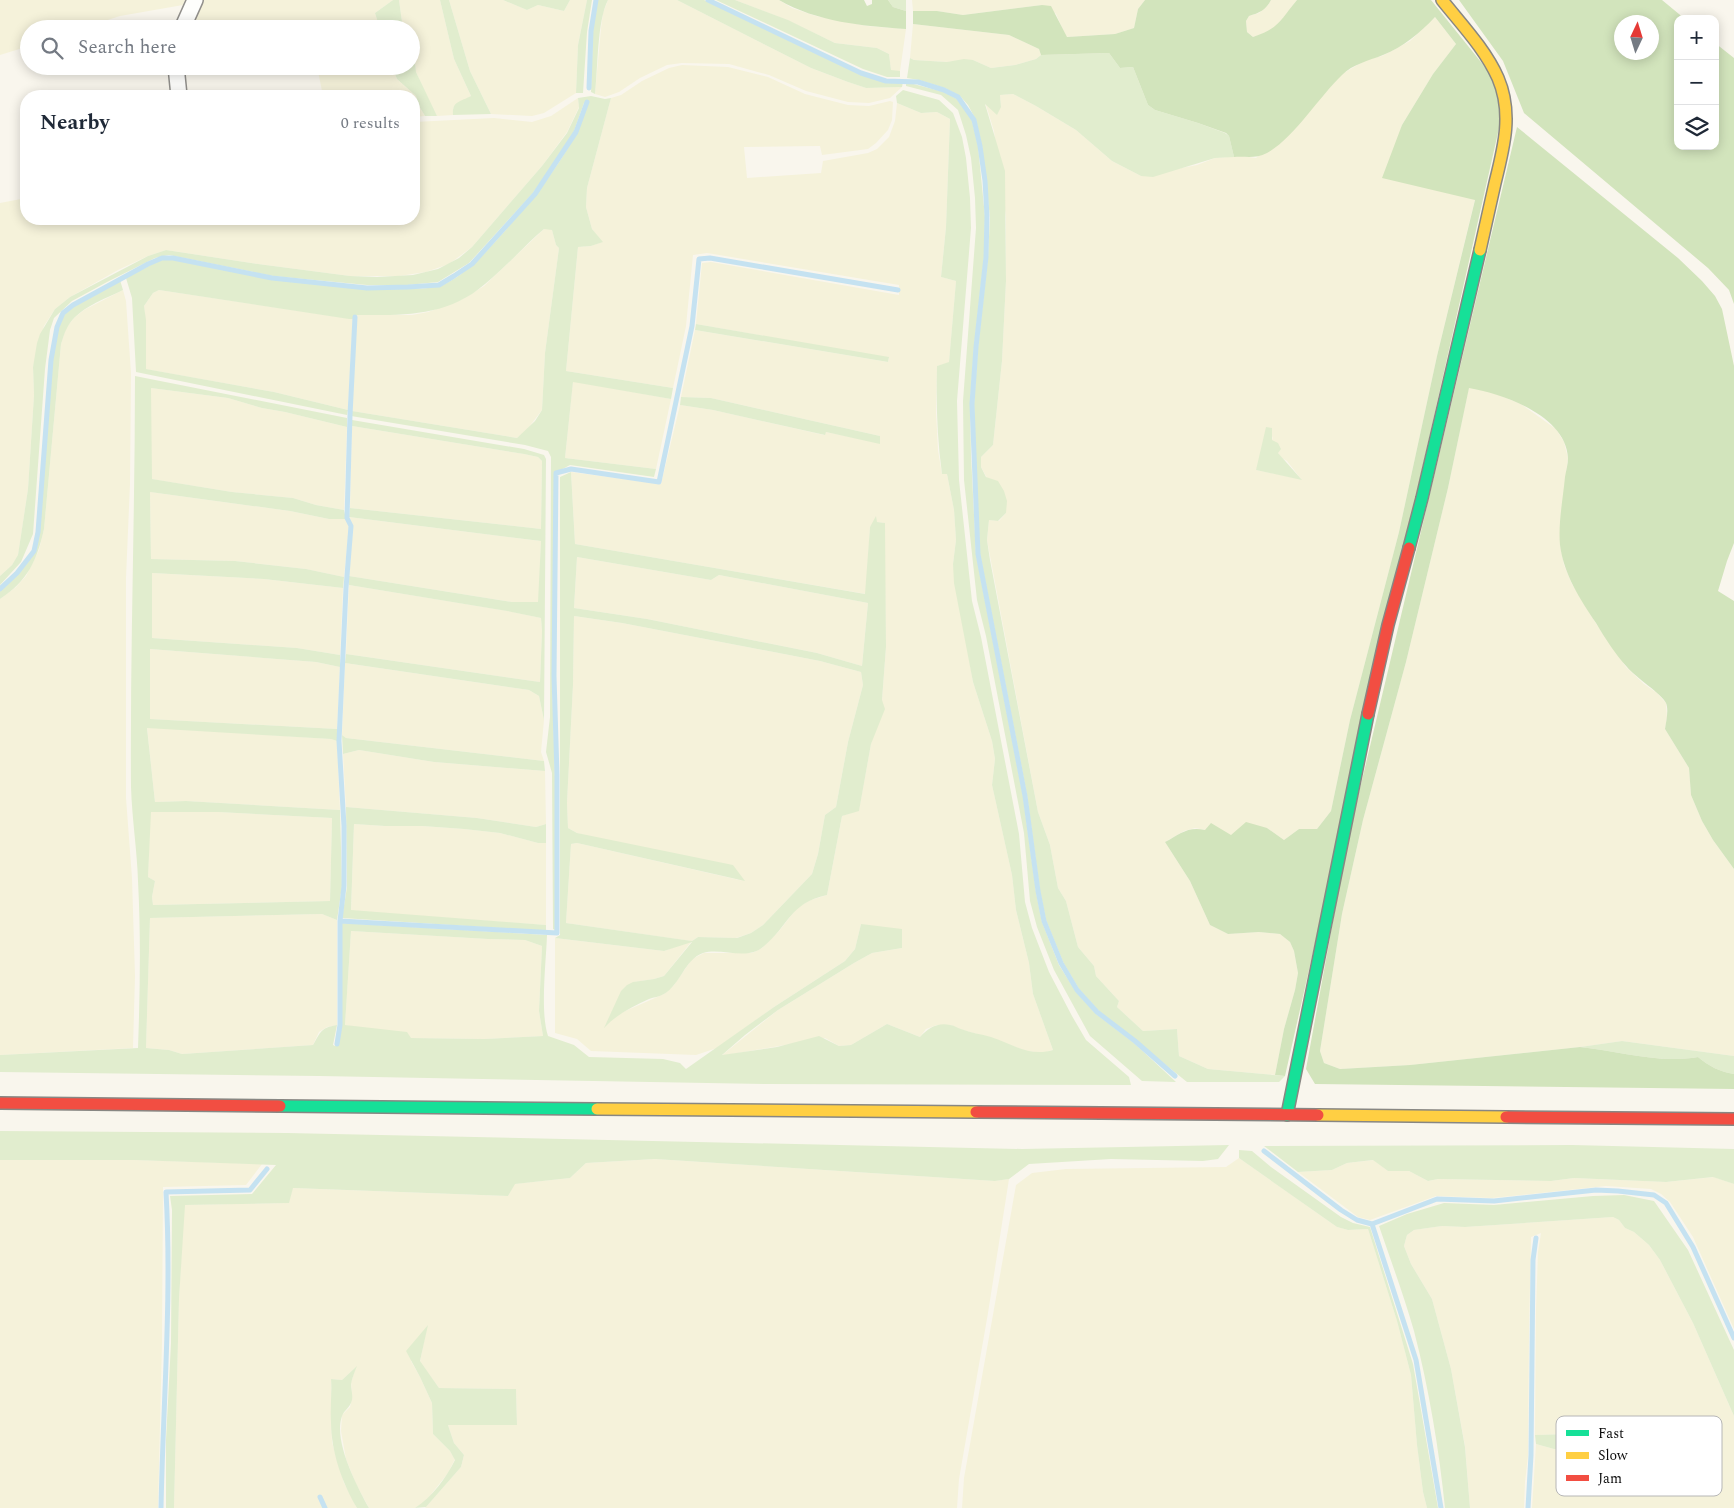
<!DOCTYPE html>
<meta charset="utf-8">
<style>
:root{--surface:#fff;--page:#f2f2f3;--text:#1f2937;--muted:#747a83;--line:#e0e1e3}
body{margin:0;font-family:Spectral,serif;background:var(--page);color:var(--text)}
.controls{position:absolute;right:15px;top:15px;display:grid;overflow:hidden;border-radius:10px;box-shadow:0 2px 12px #0003}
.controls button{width:45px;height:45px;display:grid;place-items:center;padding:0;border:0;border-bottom:1px solid var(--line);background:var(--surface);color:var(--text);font:25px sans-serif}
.compass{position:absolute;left:1614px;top:15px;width:45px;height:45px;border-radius:50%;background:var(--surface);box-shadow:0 2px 12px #0003;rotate:4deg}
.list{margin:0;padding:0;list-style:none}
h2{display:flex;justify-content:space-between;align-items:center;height:65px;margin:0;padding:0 20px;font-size:21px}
h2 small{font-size:16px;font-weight:400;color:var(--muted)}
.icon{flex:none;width:28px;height:28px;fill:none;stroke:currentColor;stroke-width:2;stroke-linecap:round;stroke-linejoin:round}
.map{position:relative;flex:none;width:1734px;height:1508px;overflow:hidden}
.search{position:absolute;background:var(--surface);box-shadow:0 2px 12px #0003;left:20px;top:20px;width:400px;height:55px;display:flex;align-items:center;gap:12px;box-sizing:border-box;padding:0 18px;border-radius:28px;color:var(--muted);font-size:19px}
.panel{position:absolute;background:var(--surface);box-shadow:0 2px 12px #0003;left:20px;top:90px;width:400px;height:135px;border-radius:20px}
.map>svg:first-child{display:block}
.farmland{fill:#f5f2da;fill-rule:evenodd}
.green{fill:#e1edce;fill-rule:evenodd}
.forest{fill:#d2e4bc;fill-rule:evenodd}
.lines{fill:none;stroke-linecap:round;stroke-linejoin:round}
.stream{stroke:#c5e2f1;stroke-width:5}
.street-casing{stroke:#92908c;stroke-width:18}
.fast-casing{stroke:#888783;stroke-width:14}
.slow-casing{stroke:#888783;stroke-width:14}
.jam-casing{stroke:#888783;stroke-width:14}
.street{stroke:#fefefc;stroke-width:15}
.fast{stroke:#16e098;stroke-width:11}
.slow{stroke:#ffcf43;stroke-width:11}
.jam{stroke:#f24e42;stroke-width:11}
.key{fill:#fff;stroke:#b6b6b6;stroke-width:1}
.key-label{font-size:14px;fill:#0a0a0a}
</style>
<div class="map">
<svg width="1734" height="1508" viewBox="0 0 1734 1508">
<rect width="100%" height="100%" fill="#f9f6ed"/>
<path class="farmland" d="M0 0H185L183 5 120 16 80 29H29V46L0 55Z
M200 0H393L375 13 380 29H187Z
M399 0H440L454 59 471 96 453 108V115L437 116 429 101 416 72 415 62 411 52V29H403Z
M449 0H503L527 10 538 5 564 11 570 0H587L578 45 576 93 544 113 532 116 491 114 470 71Z
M608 0H677L811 68 848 82 866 88 902 87 890 98 869 103 848 102 806 91 769 75 729 64 682 63 667 65 640 78 619 92 605 97 595 94 601 28 603 13Z
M735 0H779L792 8 816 16 867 26 906 29 900 71H891L889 54 877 48 835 43 787 20Z
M912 0H1145L1138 9 1134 28 1115 34 1066 37 1056 14 1042 5 963 15 937 11H913Z
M1271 0H1297L1279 24 1269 32 1253 37 1247 32 1246 21 1249 16 1259 13 1268 5Z
M1435 17 1456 44 1433 74 1402 125 1399 135 1475 199 1437 356 1399 532 1350 720 1331 811 1317 829H1299L1284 840 1267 828 1231 835 1195 828 1184 831 1165 842 1190 881 1210 925 1228 934 1259 932 1280 934 1290 942 1294 951 1298 973 1295 990 1284 1029 1275 1075 1208 1069 1179 1056 1177 1029 1143 1031 1117 1007 1119 1001 1096 976 1094 966 1078 947 1066 901 1058 888 1050 845 1038 812 987 540 989 520 999 521 1006 513 981 467V457L993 445 1002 361 1006 281V217L994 131 985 102 1001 107 1000 95 1013 94 1036 106 1076 130 1112 161 1141 176 1197 165 1215 158 1242 156 1256 158 1313 106 1342 74 1366 60 1382 56 1410 41ZM1273 436 1272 440 1280 457 1287 461 1301 479 1256 470Z
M913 24 1009 35 1039 49 1041 55 1036 59 1015 65 991 68 973 60 947 62 914 60 910 58Z
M682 65 728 67 768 77 805 94 848 105 869 106 890 101 893 102 892 120 888 130 876 143 868 149 822 155 820 146 744 147 747 178 821 173 823 161 868 153 877 149 889 137 895 121 897 103 921 113 937 112 950 119 946 227 941 277 956 281 949 363 937 366 936 411 938 450 942 474H947L954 510 956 540 953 564 973 682 992 741 995 759 992 785 1012 875 1016 910 1029 963 1033 994 1053 1050 1043 1053 1026 1051 991 1038 959 1029 951 1025H937L926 1029 920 1037 887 1024 851 1045 839 1046 825 1038 721 1056 778 1010 854 963 872 953 902 948 861 924 855 949 845 961 774 1007 717 1048 696 1055 591 1051 577 1039 555 1033V938L664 951 691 941 566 923 571 844 577 843 744 881 577 833 568 828 567 803 573 685 574 616 622 623 820 661 861 672 863 685 848 742 836 807 825 815 818 854 812 874 763 925 751 933 736 938 698 937 692 941 664 976 654 979 634 982 605 1026 614 1017 623 1012 664 994 674 985 692 959 704 953H752L762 948 779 931 797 908 808 901 827 895 842 816 859 810 871 744 882 700 886 647 884 523 877 522 870 527 866 594 575 544 571 472 661 484 680 405 713 410 824 435 826 432 880 443V436L711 398 681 397 695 330 888 362 889 358 696 324 702 263 711 262 899 295V285L707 253 693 255 686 326 673 388 566 371 578 247 591 246 602 242 592 229 586 207 587 188 611 98 621 95 642 81 669 68Z
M227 66H273L229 75Z
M317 66H392L397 79 416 96 419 106 425 116 414 117V96H323Z
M578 98 579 107 567 132 542 166 472 247 449 264 426 272 399 276H350L258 264 166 250 148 256 118 270 70 297 55 309 44 326 33 367 34 395 28 489 18 556 12 565 0 576V203L26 198V219H414V122L494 118 532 122 551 116Z
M548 228 552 230 556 245 559 248 545 353 542 410 526 431 517 438 352 411 357 315H412L428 312 461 300 484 286 544 229Z
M123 290 126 301 131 373 130 484 126 578V798L132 878 135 976 133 1048 0 1055V599L16 587 26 576 39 550 44 529 61 344 66 328 74 318 84 310Z
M159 290 353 319 348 410 274 392 145 369 146 335 144 306 153 293Z
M573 381 671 399 656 469 565 458Z
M1469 387 1489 391 1521 404 1556 429 1564 442 1568 458 1561 519 1560 543 1564 565 1572 584 1597 625 1626 667 1644 684 1657 693 1666 703 1667 717 1665 729 1689 768 1691 795 1702 821 1713 840 1734 869V1056L1622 1041 1580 1047 1410 1065 1340 1069 1324 1063 1320 1051 1342 914 1363 820 1406 662 1448 488Z
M151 388 228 398 262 408 285 412 347 427 344 510 316 505 293 498 232 492 151 479Z
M352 426 524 454 538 457 542 461 541 529 350 508Z
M150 492 290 511 329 519H346L349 527 344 577 306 569 235 561 151 559Z
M349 517 541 541 539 602H512L349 576 353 526Z
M577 557 711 580 719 575 868 603 862 666 817 653 647 619 574 608Z
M152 573 264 579 343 588 340 655 297 648 152 638Z
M349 585 508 611 541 618 542 631 540 682 346 654Z
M150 649 316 662 340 667 337 729 149 719Z
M345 663 529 690 539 696 544 720 541 752 544 761 346 738 342 735Z
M147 727 331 739 337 741 340 810 186 801 155 802Z
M359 750 434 762 545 771 546 824 536 827 477 818 346 807 343 754Z
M150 812H218L332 818 330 901 153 905 152 897 155 881 148 877Z
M354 824 385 826H422L464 829 500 833 538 843H546V925L351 911Z
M322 914 337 920V1025L327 1027 319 1032 313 1045 182 1054 169 1050 146 1048 150 918Z
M351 931 488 939 525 940 542 946 539 1011 543 1036 484 1039 411 1038 345 1025Z
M1239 1158 1337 1227 1348 1230 1368 1229 1397 1321 1411 1375 1417 1445 1423 1492 1427 1508H962L964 1478 1016 1185 1032 1173 1066 1169 1226 1167Z
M655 1159 995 1181 1009 1179 988 1313 959 1479 957 1508H425L461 1467 464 1455 454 1443 448 1425 517 1424 516 1389 439 1388 420 1362 427 1326 411 1361 420 1377 432 1403 433 1434 450 1451 455 1459 448 1473 425 1502 415 1508H369L356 1484 346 1459 341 1431 342 1415 350 1407 352 1398 351 1382 356 1367 342 1380 331 1379V1414L332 1442 337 1460 344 1483 357 1508H174L179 1299 184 1205 288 1203 292 1188 508 1196 514 1184 570 1178 586 1163Z
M0 1160H134L262 1164 246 1185 163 1187 162 1342 158 1508H0Z
M1374 1160 1388 1171H1409L1428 1181 1438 1179 1551 1181 1574 1178 1666 1182 1714 1177 1734 1184V1329L1693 1237 1670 1202 1661 1194 1651 1189 1606 1186 1492 1198 1436 1196 1370 1220 1358 1217 1298 1172 1332 1170 1347 1163Z
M1613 1217 1619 1220 1625 1228 1634 1232 1649 1245 1660 1260 1693 1323 1734 1416V1508H1532L1536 1444 1554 1449H1611L1617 1454 1665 1452 1683 1467 1681 1441 1601 1439 1569 1434 1535 1435 1536 1310 1538 1252 1541 1233 1531 1237 1529 1334 1528 1456 1525 1482 1524 1508H1470L1465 1446 1451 1369 1432 1299 1411 1264 1404 1246 1407 1235 1414 1230 1442 1226 1465 1227Z"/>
<path class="green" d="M393 0H399L403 29H380L375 13Z
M440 0H449L470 71 491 114 453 115C452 101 460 102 471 96L454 59Z
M503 0H570L564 11 538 5 527 10Z
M587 0H592L587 32 583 93H576L578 45Z
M597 0H608C597 21 598 68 595 94L591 92 593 30Z
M677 0H704L861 75 885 82H903L902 87 866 88 848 82 811 68Z
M716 0H735L788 20 835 43 877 48 889 54 891 70 900 71V77H887L863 69Z
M888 0H906V11L893 7Z
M411 52 415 62 416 72 437 116H425L419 106 416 96 397 79 392 66H411Z
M1109 53 1120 68 1133 67 1148 105 1155 110 1198 123 1225 133 1229 136 1234 157 1215 158 1153 177 1141 176 1112 161 1076 130 1036 106 1013 94 1000 95 1001 107 997 115 985 104 1005 171 1006 281 1002 361 993 445 981 457V467L986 477 998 481 1004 491 1007 501 1006 513 998 521 989 520 987 540 990 560 1038 812 1050 845 1058 888 1066 901 1078 947 1094 966 1096 976 1119 1001 1117 1007 1143 1031 1177 1029 1179 1056 1208 1069 1285 1076 1279 1082H1187L1099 1011 1079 989 1063 962 1046 920 1040 891 1027 795 980 554 975 456 974 404 978 347 988 257 990 217 982 146 976 120 968 105 960 96 945 88 919 80 907 78 910 58 914 60 947 62 964 59 973 60 991 68 1015 65 1036 59 1041 55Z
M906 82 944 92 957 99 964 108 972 121 978 146 985 217 984 257 974 347 970 404 971 456 976 554 1023 796 1036 892 1042 922 1059 965 1076 992 1096 1014 1134 1043 1176 1082 1142 1081 1090 1036 1054 970 1037 927 1030 901 1024 833 986 636 977 600 964 480 963 401 976 228 975 198 971 158 966 135 958 110 941 95 906 86Z
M903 90 939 100 953 113 962 137 966 158 970 198 971 228 957 401 959 480 972 601 981 637 1019 834 1025 902 1032 928 1049 972 1072 1016 1086 1040 1129 1077 1131 1085 765 1084 319 1076 0 1072V1055L138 1048C140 992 141 937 138 881 137 850 132 819 131 787 130 650 135 513 135 376L347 418V427L285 412 262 408 228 398 151 388 152 479 232 492 293 498 316 505 344 510 346 519H329L290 511 150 492 151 559 235 561 306 569 344 577 343 588 264 579 152 573V638L297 648 340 655V667L316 662 150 649V719L337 729V741L331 739 147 728 155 802 186 801 340 810 342 886 337 920 322 914 150 918 146 1048 169 1050 182 1054 313 1045C321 1032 320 1028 337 1025L333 1045 335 1046 338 1045 342 1025V923L547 935C546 963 540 1012 548 1036L574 1045 589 1057 663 1059 680 1063 686 1069 774 1007 845 961 855 949 861 924 902 929V948L872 953 854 963 778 1010 745 1035 722 1055 777 1047 819 1036 839 1046 851 1045 887 1024 920 1037C928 1028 938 1022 950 1025 954 1025 957 1028 961 1029 971 1033 981 1034 991 1037 1012 1044 1030 1057 1053 1050L1033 994 1029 963 1016 910 1012 875 992 785 995 759 992 741 973 682 954 583 953 564 956 540 954 510 947 474H942C937 438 936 402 937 366L949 362 956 281 941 277 946 227 950 119 937 112 921 113 897 103 896 96ZM151 812H218L332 818 330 901 153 905 152 897 155 881 148 877ZM351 931 488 939 525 940 542 946 539 1011 543 1036 484 1039 411 1038 407 1032 345 1025Z
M591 96 605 99 611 98 587 188 586 207 592 229 603 242 591 246 578 247 566 371 673 388 671 399 573 382 565 458 656 469 654 477 570 465 555 473 552 677 555 777V930L553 929 552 773 546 752 550 717 551 457 548 451 525 445 351 416 352 411 517 438 535 421 542 410 545 353 559 248 556 245 552 230 544 229C523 247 506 267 485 284 446 318 401 315 354 315L353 319H349L159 290 153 293 144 306 146 320V369L274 392 348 410 347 415 136 372 132 298 126 278 162 259H173C245 274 319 290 394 288 408 288 425 290 439 286 468 278 507 228 527 205 549 179 582 133 588 101L584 103 574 131 554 164 532 194 469 263 438 282 407 285H367L273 276 169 255 155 258 107 282 72 301 54 318 50 330 45 369 33 534 21 562 0 585V576L12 565 18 555 28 489 34 395 33 367 37 343 40 334 55 309 70 297 148 256 166 250 258 264 350 276 377 277 413 275 438 269 459 258 472 247 542 166 567 133 579 108 578 98Z
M120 280 123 290C105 299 77 308 67 328 64 333 63 339 61 344L44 529C37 560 28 581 0 599V590L18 574 35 551 39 532 52 360 58 327 64 314 73 306Z
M696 324 889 357 888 362 695 330Z
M681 397 711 398 880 436V444L826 432 825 435 713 410 680 405Z
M352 420 524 449 544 455 546 459 544 720 539 696 529 690 345 663 346 654 540 682 542 631 541 618 507 611 349 585V576L512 602H538L541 541 349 517 350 508 541 529 542 461 538 457 524 454 352 426Z
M1266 427 1272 428V440L1278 443 1281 449 1278 453 1302 480 1256 470Z
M571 472 575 544 865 594 870 527 876 516 877 522 885 523 886 647 882 700 885 709 871 744 859 811 842 816 827 895C789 903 789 926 763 947 746 961 721 947 703 953 684 960 681 984 664 994 659 997 654 997 649 999 632 1007 617 1014 604 1028L621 991 627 985 633 982 654 979 664 976 692 942 664 951 555 938 560 935V477ZM577 557 711 580 719 575 868 603 862 666 817 653 647 619 574 608ZM574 616 622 623 820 661 861 672 863 685 848 742 836 807 825 815 818 854 812 874 763 925 751 933 737 938 698 937 692 941 566 923 571 844 577 843 745 881 733 865 577 833 568 828 567 803 573 685Z
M342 735 346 738 544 761 545 771 434 762 359 750 343 754Z
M346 807 477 818 536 827 546 824V843H538L500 833 464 829 422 826H385L354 824 351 910 546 925V931L342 918 347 887Z
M1622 1041 1734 1056V1074C1720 1072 1709 1066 1698 1057 1658 1064 1620 1051 1580 1047Z
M0 1131 287 1133 1022 1149 1229 1145 1218 1159 1203 1161 1111 1159 1029 1164 1009 1179 995 1181 655 1159 586 1163 570 1178 515 1184 508 1196 293 1188 289 1203 185 1205 179 1299 174 1508H166V1440L171 1343 172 1210 170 1196 252 1194 276 1165 134 1160H0Z
M1572 1145 1734 1149V1184L1713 1177 1666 1182 1574 1178 1551 1181 1438 1179 1428 1181 1409 1171H1388L1373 1160 1347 1163 1332 1170 1298 1172 1264 1146Z
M1239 1150 1252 1151 1271 1167 1341 1217 1353 1223 1370 1227 1413 1364 1438 1508H1427L1423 1492 1417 1445 1411 1375 1397 1321 1368 1229 1348 1230 1337 1227 1246 1163 1239 1158Z
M1624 1195 1654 1201 1688 1250 1734 1350V1416L1693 1323 1660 1260 1649 1245 1634 1232 1625 1228 1619 1220 1613 1217 1465 1227 1442 1226 1414 1230 1407 1235 1404 1246 1411 1264 1432 1299 1451 1369 1465 1447 1470 1508H1445C1439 1449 1429 1389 1414 1331 1404 1296 1391 1261 1379 1226L1407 1214 1444 1203 1494 1205 1593 1196Z
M428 1325 420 1361 439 1388 516 1389 517 1425H448L454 1443 464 1455 461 1467 426 1507 415 1508C432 1497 446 1478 455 1460L450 1451 433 1434 432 1403 420 1377 406 1351Z
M357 1366C355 1371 352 1378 351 1384 351 1389 353 1395 352 1400 350 1408 344 1410 342 1416 333 1441 357 1486 369 1508H357C342 1483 331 1451 331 1422 330 1408 332 1393 331 1379L342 1380Z
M1611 1430 1622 1432 1624 1438 1681 1441 1684 1468 1665 1452 1617 1454 1611 1449H1554L1536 1444 1535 1435 1569 1434 1601 1439Z"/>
<path class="forest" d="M779 0H864L867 6 872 4V0H888L893 7 906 11V29C863 26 817 22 779 0Z
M1145 0H1271C1266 10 1259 13 1249 16L1246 21 1247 32 1253 37C1280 28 1280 20 1297 0H1431L1493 77 1502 115 1285 1076 1275 1075 1284 1029 1295 990 1298 973 1294 951 1290 942 1280 934 1259 932 1228 934 1210 925 1190 881 1165 842C1180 834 1188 826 1205 830L1211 823 1231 835 1246 822 1267 828 1284 840 1299 829H1317L1331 811 1350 720 1399 532 1437 356 1475 200 1382 178 1402 125 1433 74 1456 44 1435 17C1420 33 1403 47 1383 55 1368 61 1353 64 1342 75 1319 97 1293 139 1267 153 1256 159 1246 156 1234 157L1229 136 1226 133 1198 123 1155 110 1148 105 1133 67 1120 68 1109 53 1041 55 1039 49 1009 35 913 24V11H937L963 15 1042 5 1051 6 1067 37 1115 34 1134 28 1138 9Z
M1459 0H1662L1685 19H1678V146H1715V43L1734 58V304L1729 290 1708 268 1524 113 1503 61ZM1622 22H1652V52H1622Z
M1517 127 1678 258 1702 281 1715 296 1722 309 1734 366V543L1727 561 1718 591 1734 601V869L1713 840 1702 821 1691 795 1689 768 1665 729C1666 722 1669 710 1666 703 1662 694 1635 677 1627 667 1615 654 1605 638 1596 623 1580 599 1564 575 1560 545 1558 523 1563 499 1565 477 1566 471 1568 464 1568 458 1566 416 1504 394 1469 388L1448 488 1406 662 1363 820 1342 914 1320 1051 1324 1063 1340 1069 1410 1065 1580 1047C1620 1051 1658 1064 1698 1057 1709 1066 1720 1072 1734 1074V1089L1315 1084 1306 1069 1348 839Z"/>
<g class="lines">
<path class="stream" d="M708 0 861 73 886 81 918 82 944 90 958 97 974 120 980 146 985 181 987 216 986 257 976 347 972 404 978 554 1025 796 1038 891 1044 921 1061 963 1077 990 1097 1012 1135 1041 1175 1076
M589 88 591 31 596 0
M0 589 17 573 34 551 38 532 51 360 57 327 63 313 73 305 148 264 162 258H173L272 278 367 288 408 287 439 285 454 276 472 264 535 194 576 132 587 102
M340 921 344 886V826L339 741 346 588 351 526 347 518 350 415 355 317
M337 1044 340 1025V921L557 933V775L554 676 556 473 571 469 659 482 692 326 699 259 710 258 898 290
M1264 1151 1341 1210 1357 1220 1372 1224 1416 1360 1441 1508
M1372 1224 1437 1199 1494 1201 1596 1190 1618 1191 1654 1195 1666 1203 1693 1247 1734 1338
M320 1497 325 1508
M161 1508C163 1403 172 1297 166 1192L250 1190 267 1169
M1528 1508 1531 1455 1533 1260 1536 1238"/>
<defs>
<path id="street" d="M182 29 195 0
M176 66 179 96"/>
<path id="fast" d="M1409 548 1422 498 1480 250
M280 1106 597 1109
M1287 1115 1368 714"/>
<path id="slow" d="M1442 0C1462 25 1485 49 1498 78 1513 113 1504 147 1495 183 1490 205 1485 228 1480 250
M597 1109 976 1112
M1318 1115 1506 1117"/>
<path id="jam" d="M1368 714 1388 625 1409 548
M0 1103 280 1106
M976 1112 1318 1115
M1506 1117 1734 1119"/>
</defs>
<use href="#street" class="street-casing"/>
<use href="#fast" class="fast-casing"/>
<use href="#slow" class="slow-casing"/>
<use href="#jam" class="jam-casing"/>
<use href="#street" class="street"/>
<use href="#fast" class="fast"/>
<use href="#slow" class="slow"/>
<use href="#jam" class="jam"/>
</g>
<rect x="1556" y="1416" width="166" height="80" rx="8" class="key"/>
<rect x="1566" y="1430" width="23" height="6" fill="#16e098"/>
<rect x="1566" y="1452" width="23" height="7" fill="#ffcf43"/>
<rect x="1566" y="1475" width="23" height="6" fill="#f24e42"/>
<g class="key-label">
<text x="1598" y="1438">Fast</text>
<text x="1598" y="1460">Slow</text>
<text x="1598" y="1483">Jam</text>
</g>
</svg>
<div class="controls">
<button>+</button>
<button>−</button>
<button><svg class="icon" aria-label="layers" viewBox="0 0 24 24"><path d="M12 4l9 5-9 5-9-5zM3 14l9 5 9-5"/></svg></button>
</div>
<svg class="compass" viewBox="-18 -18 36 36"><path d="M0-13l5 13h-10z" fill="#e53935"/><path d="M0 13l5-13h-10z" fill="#747a83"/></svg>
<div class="search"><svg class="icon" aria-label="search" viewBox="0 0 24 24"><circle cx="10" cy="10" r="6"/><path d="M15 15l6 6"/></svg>Search here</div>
<section class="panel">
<h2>Nearby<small>0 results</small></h2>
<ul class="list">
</ul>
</section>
</div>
